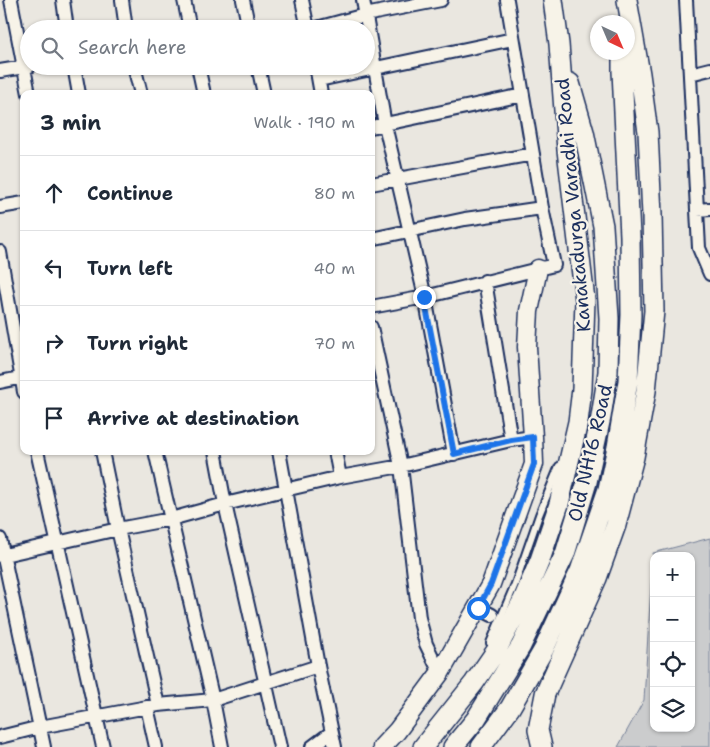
<!DOCTYPE html>
<meta charset="utf-8">
<style>
:root{--surface:#fff;--page:#f2f2f3;--text:#1f2937;--muted:#747a83;--line:#e0e1e3}
body{margin:0;font-family:"Shantell Sans",sans-serif;background:var(--page);color:var(--text)}
.controls{position:absolute;right:15px;bottom:15px;display:grid;overflow:hidden;border-radius:10px;box-shadow:0 1px 4px #0004}
.controls button{width:45px;height:45px;display:grid;place-items:center;padding:0;border:0;border-bottom:1px solid var(--line);background:var(--surface);color:var(--text);font:25px sans-serif}
.compass{position:absolute;left:590px;top:15px;width:45px;height:45px;border-radius:50%;background:var(--surface);box-shadow:0 1px 4px #0004;rotate:136deg}
.stop{position:absolute;width:15px;height:15px;margin:-11px;border:4px solid #1a73e8;border-radius:50%;background:#fff}
.stop.end{background:#1a73e8;border-color:#fff;box-shadow:0 1px 5px #0008}
.list{margin:0;padding:0;list-style:none}
h2{display:flex;justify-content:space-between;align-items:center;height:65px;margin:0;padding:0 20px;font-size:21px}
h2 small{font-size:16px;font-weight:400;color:var(--muted)}
.list li{display:grid;grid-template-columns:32px 1fr auto;gap:15px;align-items:center;box-sizing:border-box;height:75px;padding:0 20px;border-top:1px solid var(--line)}
.list b{display:block;font-size:19px;white-space:nowrap}
.list em{font-size:16px;font-style:normal;color:var(--muted)}
.icon{flex:none;width:28px;height:28px;fill:none;stroke:currentColor;stroke-width:2;stroke-linecap:round;stroke-linejoin:round}
.map{position:relative;flex:none;width:710px;height:747px;overflow:hidden}
.search{position:absolute;background:var(--surface);box-shadow:0 1px 4px #0004;left:20px;top:20px;width:355px;height:55px;display:flex;align-items:center;gap:12px;box-sizing:border-box;padding:0 18px;border-radius:28px;color:var(--muted);font-size:19px}
.panel{position:absolute;background:var(--surface);box-shadow:0 1px 4px #0004;left:20px;top:90px;width:355px;height:365px;border-radius:10px}
.map>svg:first-child{display:block}
.green{fill:#cbcccd;stroke:#737e96;fill-rule:evenodd}
.lines{fill:none;stroke-linecap:round;stroke-linejoin:round}
.secondary-tunnel{stroke:#c1c2c6;stroke-width:18;stroke-dasharray:18 9;stroke-linecap:butt}
.lane-casing{stroke:#1b2f5e;stroke-width:10}
.street-casing{stroke:#1b2f5e;stroke-width:16}
.secondary-casing{stroke:#1b2f5e;stroke-width:21}
.primary-casing{stroke:#1b2f5e;stroke-width:22}
.lane{stroke:#f7f3e8;stroke-width:6}
.street{stroke:#f7f3e8;stroke-width:12}
.secondary{stroke:#f7f3e8;stroke-width:18}
.primary{stroke:#f7f3e8;stroke-width:19}
.route{stroke:#1a73e8;stroke-width:6}
.labels{text-anchor:middle;dominant-baseline:central;stroke-width:4.5;stroke-linejoin:round;paint-order:stroke}
.street-label{font-size:19px;fill:#1b2f5e;stroke:#f7f3e8}
</style>
<div class="map">
<svg width="710" height="747" viewBox="0 0 710 747">
<rect width="100%" height="100%" fill="#eae7e0"/>
<filter id="ink" filterUnits="userSpaceOnUse"><feTurbulence type="fractalNoise" baseFrequency=".02" numOctaves="2"/><feDisplacementMap in="SourceGraphic" scale="10" xChannelSelector="R" yChannelSelector="G"/><feConvolveMatrix kernelMatrix="1 2 1 2 8 2 1 2 1" color-interpolation-filters="sRGB"/></filter>
<g filter="url(#ink)">
<path class="green" d="M710 538V747H618L644 700 653 553ZM654 556H691V728H654Z"/>
<g class="lines">
<path class="secondary-tunnel" d="M516 627 574 655"/>
<defs>
<path id="lane" d="M490 643 515 584 539 515 559 466"/>
<path id="street" d="M11 0 29 94
M63 0 67 29
M122 0 126 29
M184 0 190 29
M243 0 249 29
M302 0 308 29
M363 0 385 125 425 297 454 454
M686 0 699 248 710 274
M313 29 365 15 441 0
M74 66 79 94
M134 66 141 94
M198 66 204 94
M258 66 264 94
M316 66 321 94
M0 71 30 66
M690 74 710 69
M319 80 513 39
M371 127 523 95
M371 184 533 154
M0 207 24 203
M697 210 710 209
M371 239 465 219 542 208
M0 252 24 392
M485 281 511 440
M371 307 425 297 554 265 542 208 507 0
M371 327 401 466 419 618 426 644 440 673
M0 382 24 377
M37 451 103 747
M102 451 118 529 158 705
M155 451 213 700 222 747
M215 451 225 504 280 747
M279 451 318 666 335 747
M335 451 340 477
M0 539 44 747
M0 556 118 529 171 519 225 504 340 477 401 466 511 440 533 437
M478 608 492 615
M147 707 156 747
M0 737 40 727 158 705 213 700 318 666
M312 747 332 732"/>
<path id="secondary" d="M382 747 397 731 440 673 491 584 534 464 533 437 527 347 529 311 538 269"/>
<path id="primary" d="M423 747 474 683 496 651 523 600 540 560 559 504 578 422 582 389 585 300 567 150 559 44 553 0
M453 747 476 719 521 646 565 554 587 482 601 417 608 372 609 318 603 226 584 132 570 83
M481 747 510 708 544 649 580 571 608 489 617 447 628 381 631 315 630 236 622 71V52
M542 747 538 730 545 694 597 578 616 525 634 457 646 391 654 311 652 215 648 132 640 74 627 0"/>
</defs>
<use href="#lane" class="lane-casing"/>
<use href="#street" class="street-casing"/>
<use href="#secondary" class="secondary-casing"/>
<use href="#primary" class="primary-casing"/>
<use href="#lane" class="lane"/>
<use href="#street" class="street"/>
<use href="#secondary" class="secondary"/>
<use href="#primary" class="primary"/>
</g>
</g>
<g class="lines" filter="url(#ink)">
<path class="route" d="M424 297 454 454 511 440 533 437 534 464 491 584 478 608"/>
</g>
<g class="labels">
<g class="street-label">
<text transform="translate(573 205) rotate(-95)">Kanakadurga Varadhi Road</text>
<text transform="translate(590 453) rotate(-77)">Old NH16 Road</text>
</g>
</g>
</svg>
<div class="controls">
<button>+</button>
<button>−</button>
<button><svg class="icon" aria-label="locate" viewBox="0 0 24 24"><circle cx="12" cy="12" r="6"/><path d="M12 2v4M12 18v4M2 12h4M18 12h4"/></svg></button>
<button><svg class="icon" aria-label="layers" viewBox="0 0 24 24"><path d="M12 4l9 5-9 5-9-5zM3 14l9 5 9-5"/></svg></button>
</div>
<svg class="compass" viewBox="-18 -18 36 36"><path d="M0-13l5 13h-10z" fill="#e53935"/><path d="M0 13l5-13h-10z" fill="#747a83"/></svg>
<div class="stop" style="left:478px;top:608px"></div>
<div class="stop end" style="left:424px;top:297px"></div>
<div class="search"><svg class="icon" aria-label="search" viewBox="0 0 24 24"><circle cx="10" cy="10" r="6"/><path d="M15 15l6 6"/></svg>Search here</div>
<section class="panel">
<h2>3 min<small>Walk · 190 m</small></h2>
<ul class="list">
<li><svg class="icon" aria-label="ahead" viewBox="0 0 24 24"><path d="M12 20V5M6 11l6-6 6 6"/></svg><div><b>Continue</b></div><em>80 m</em></li>
<li><svg class="icon" aria-label="left" viewBox="0 0 24 24"><path d="M17 20v-9H6M10 6l-5 5 5 5"/></svg><div><b>Turn left</b></div><em>40 m</em></li>
<li><svg class="icon" aria-label="right" viewBox="0 0 24 24"><path d="M7 20v-9h11M14 6l5 5-5 5"/></svg><div><b>Turn right</b></div><em>70 m</em></li>
<li><svg class="icon" aria-label="arrive" viewBox="0 0 24 24"><path d="M6 21V4h12l-3 4 3 4H6"/></svg><div><b>Arrive at destination</b></div></li>
</ul>
</section>
</div>
